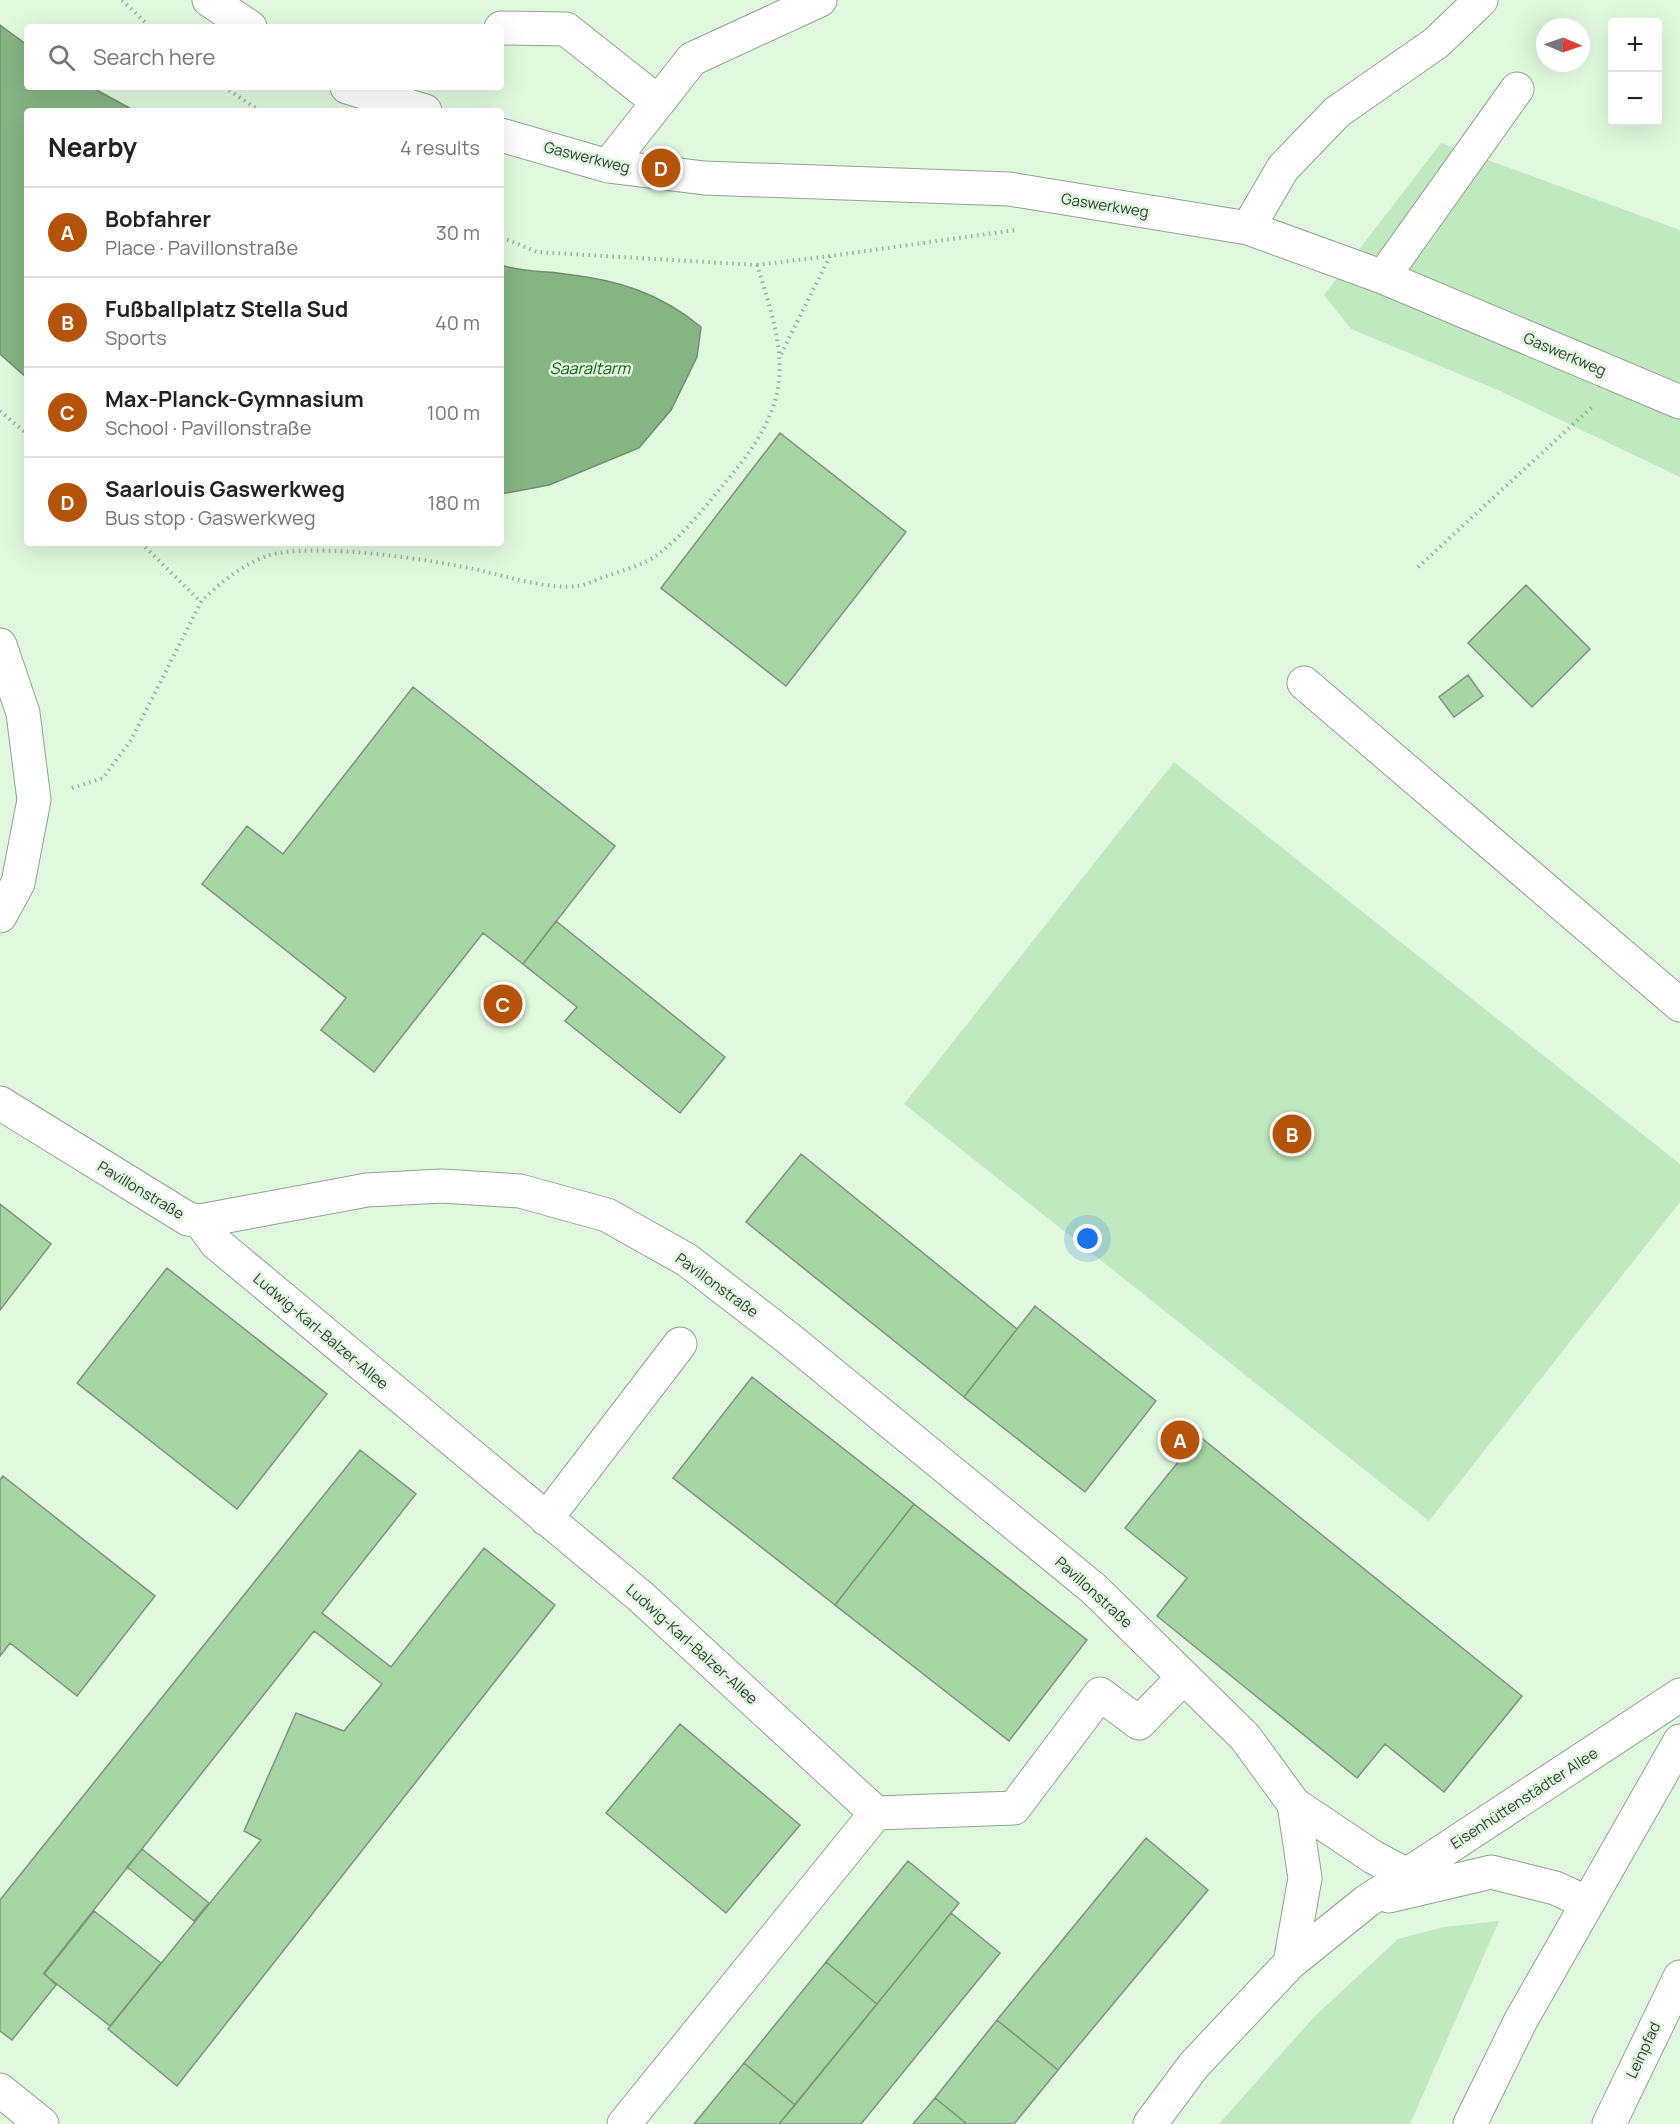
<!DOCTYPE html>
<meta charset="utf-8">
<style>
:root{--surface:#fff;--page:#f6f6f6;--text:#222;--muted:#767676;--line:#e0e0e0;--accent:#b45309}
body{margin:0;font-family:Manrope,sans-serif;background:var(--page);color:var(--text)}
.controls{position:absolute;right:18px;top:18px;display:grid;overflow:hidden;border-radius:6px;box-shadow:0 6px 24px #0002}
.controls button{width:54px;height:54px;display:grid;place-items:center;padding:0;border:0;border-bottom:2px solid var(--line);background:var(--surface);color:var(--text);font:30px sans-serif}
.compass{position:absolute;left:1536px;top:18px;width:54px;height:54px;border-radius:50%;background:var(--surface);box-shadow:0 6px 24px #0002;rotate:92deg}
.you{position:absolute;left:1088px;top:1239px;width:21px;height:21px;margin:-15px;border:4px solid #fff;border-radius:50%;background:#1a73e8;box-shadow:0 0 0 9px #1a73e833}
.badge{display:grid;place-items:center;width:39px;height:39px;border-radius:50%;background:var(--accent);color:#fff;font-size:20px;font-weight:700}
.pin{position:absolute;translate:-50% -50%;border:3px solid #fff;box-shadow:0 2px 6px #0006}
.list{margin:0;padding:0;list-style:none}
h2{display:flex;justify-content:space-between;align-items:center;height:78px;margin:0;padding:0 24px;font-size:26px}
h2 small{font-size:20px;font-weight:400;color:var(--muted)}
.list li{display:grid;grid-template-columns:39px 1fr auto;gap:18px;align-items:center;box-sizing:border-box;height:90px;padding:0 24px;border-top:2px solid var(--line)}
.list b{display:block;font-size:22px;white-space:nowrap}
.list p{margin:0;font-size:20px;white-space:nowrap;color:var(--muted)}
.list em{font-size:20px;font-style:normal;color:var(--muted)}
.icon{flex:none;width:33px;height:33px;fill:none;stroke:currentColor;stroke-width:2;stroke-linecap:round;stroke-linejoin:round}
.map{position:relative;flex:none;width:1680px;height:2124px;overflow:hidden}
.search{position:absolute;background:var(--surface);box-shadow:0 6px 24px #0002;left:24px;top:24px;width:480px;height:66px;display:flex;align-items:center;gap:15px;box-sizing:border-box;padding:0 21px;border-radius:6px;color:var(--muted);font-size:22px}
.panel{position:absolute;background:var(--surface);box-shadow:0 6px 24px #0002;left:24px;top:108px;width:480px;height:438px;border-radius:6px}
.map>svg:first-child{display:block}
.green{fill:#c1e9bf}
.water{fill:#86b584;stroke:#6d916b;stroke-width:1.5}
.building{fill:#a5d5a3;stroke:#7f947d;stroke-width:1.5}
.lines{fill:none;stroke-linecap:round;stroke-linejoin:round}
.minor-casing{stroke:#8fa58e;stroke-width:35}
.path{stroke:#9eb19d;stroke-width:4;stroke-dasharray:1.5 4.5;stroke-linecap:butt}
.minor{stroke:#fff;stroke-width:33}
.labels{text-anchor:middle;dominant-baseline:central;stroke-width:5;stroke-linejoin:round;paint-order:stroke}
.street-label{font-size:15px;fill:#323c32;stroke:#e0f8de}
.water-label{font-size:16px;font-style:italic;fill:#18591a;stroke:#e0f8de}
</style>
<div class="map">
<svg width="1680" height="2124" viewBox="0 0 1680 2124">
<rect width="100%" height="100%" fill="#e0f8de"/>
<path class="green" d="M1441 143 1680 230V477L1498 390 1351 329 1324 295Z
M1174 762 1680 1164V1202L1429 1521 904 1104Z
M1499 1921 1410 2124H1219L1314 2017 1398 1939 1444 1927Z"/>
<path class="water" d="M0 25 27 45V87H91L135 111H27V378L0 354Z
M501 265C521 272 545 271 565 274 618 280 660 293 701 327L697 357 671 410 639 448 549 485 501 494Z"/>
<path class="building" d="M780 433 906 532 786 686 661 588Z
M1526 585 1590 649 1532 707 1468 643Z
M1468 675 1483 696 1454 717 1439 697Z
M413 687 615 846 523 964 483 933 374 1072 321 1030 346 998 202 884 247 826 283 854Z
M556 921 725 1057 680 1113 565 1021 577 1007 523 964Z
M801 1154 1017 1329 964 1397 746 1222Z
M0 1204 51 1244 0 1310Z
M167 1268 327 1394 237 1509 77 1383Z
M1035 1306 1156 1401 1085 1492 964 1397Z
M752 1377 914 1504 835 1605 673 1478Z
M1199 1436 1522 1696 1444 1792 1385 1744 1357 1778 1157 1616 1187 1578 1125 1528Z
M360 1450 416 1494 322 1613 391 1667 484 1548 555 1605 177 2086 108 2029 261 1840 244 1831 296 1713 344 1731 382 1684 314 1631 44 1973 56 1985 12 2040 0 2031V1900Z
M3 1476 155 1596 77 1696 10 1643 0 1656V1480Z
M914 1504 1087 1640 1009 1741 835 1605Z
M680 1724 800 1825 726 1913 606 1813Z
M1146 1838 1208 1890 1058 2070 997 2020Z
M142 1849 209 1903 194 1921 127 1867Z
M908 1861 959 1903 877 2004 826 1962Z
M94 1911 161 1963 110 2026 44 1974Z
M951 1913 1000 1953 861 2124H779Z
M826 1962 877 2004 795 2105 744 2063Z
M997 2020 1058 2070 1014 2124H967L935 2098Z
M744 2063 795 2105 779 2124H694Z
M935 2098 967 2124H913Z"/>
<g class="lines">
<defs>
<path id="minor" d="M209 0 250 27
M501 28 566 29 658 102
M347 87 425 111
M501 135 608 166 704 178 1009 189 1248 228 1383 277 1680 402
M608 166 692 59 820 0
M1248 228 1283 168 1337 112 1436 43 1481 0
M1383 277 1517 89
M0 645 23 713 34 800 18 883 0 916
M1304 683 1680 1005
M0 1103 188 1219 200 1221 367 1190 442 1186 520 1191 607 1215 687 1260 788 1338 1094 1589 1245 1737 1294 1804 1373 1857 1407 1875
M200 1221 216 1243 640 1596 876 1813 624 2124
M546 1519 680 1344
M876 1813 1014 1808 1100 1694 1139 1723 1184 1677
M1389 1896 1491 1872 1555 1888 1586 1902
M1290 1963 1305 1878 1294 1804
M0 2090 42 2124
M1150 2124 1194 2065 1290 1963 1367 1901 1680 1695
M1470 2124 1521 2020 1680 1741
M1609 2124 1680 1977"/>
</defs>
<use href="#minor" class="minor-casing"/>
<path class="path" d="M122 0 150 27
M224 87 260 111
M757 265 830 256
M781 354 830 256 1016 230
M0 411 27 434
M141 543 201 602
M1418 567 1592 407
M72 788 103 778 131 740 201 602C218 584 243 564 267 556 312 541 435 560 483 571 507 577 553 590 577 586 587 585 597 579 607 576 623 570 644 565 657 555 685 534 706 505 728 479 796 399 787 359 757 265L537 252 501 237"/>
<use href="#minor" class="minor"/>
</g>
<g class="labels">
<g class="street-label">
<text transform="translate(587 157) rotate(14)">Gaswerkweg</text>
<text transform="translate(1105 205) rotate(9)">Gaswerkweg</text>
<text transform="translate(1565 354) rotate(23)">Gaswerkweg</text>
<text transform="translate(141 1190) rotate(31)">Pavillonstraße</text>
<text transform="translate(717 1285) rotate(36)">Pavillonstraße</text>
<text transform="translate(321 1331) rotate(40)">Ludwig-Karl-Balzer-Allee</text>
<text transform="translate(1094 1592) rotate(42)">Pavillonstraße</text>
<text transform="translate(692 1644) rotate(42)">Ludwig-Karl-Balzer-Allee</text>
<text transform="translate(1524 1798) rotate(-33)">Eisenhüttenstädter Allee</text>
<text transform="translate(1643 2050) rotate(-65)">Leinpfad</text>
</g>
<g class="water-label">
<text x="590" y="368">Saaraltarm</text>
</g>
</g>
</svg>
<div class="controls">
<button>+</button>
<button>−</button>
</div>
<svg class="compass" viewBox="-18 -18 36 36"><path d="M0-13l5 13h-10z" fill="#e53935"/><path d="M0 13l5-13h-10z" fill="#767676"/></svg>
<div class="you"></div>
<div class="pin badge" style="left:1180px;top:1440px">A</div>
<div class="pin badge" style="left:1292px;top:1134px">B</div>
<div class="pin badge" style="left:503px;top:1004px">C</div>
<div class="pin badge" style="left:661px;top:168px">D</div>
<div class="search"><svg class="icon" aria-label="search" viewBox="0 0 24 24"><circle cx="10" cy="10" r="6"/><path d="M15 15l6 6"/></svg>Search here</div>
<section class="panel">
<h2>Nearby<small>4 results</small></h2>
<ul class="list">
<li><span class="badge">A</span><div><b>Bobfahrer</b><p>Place · Pavillonstraße</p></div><em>30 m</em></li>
<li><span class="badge">B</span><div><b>Fußballplatz Stella Sud</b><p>Sports</p></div><em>40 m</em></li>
<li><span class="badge">C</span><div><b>Max-Planck-Gymnasium</b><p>School · Pavillonstraße</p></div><em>100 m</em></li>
<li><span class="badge">D</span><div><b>Saarlouis Gaswerkweg</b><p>Bus stop · Gaswerkweg</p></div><em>180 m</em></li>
</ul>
</section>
</div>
